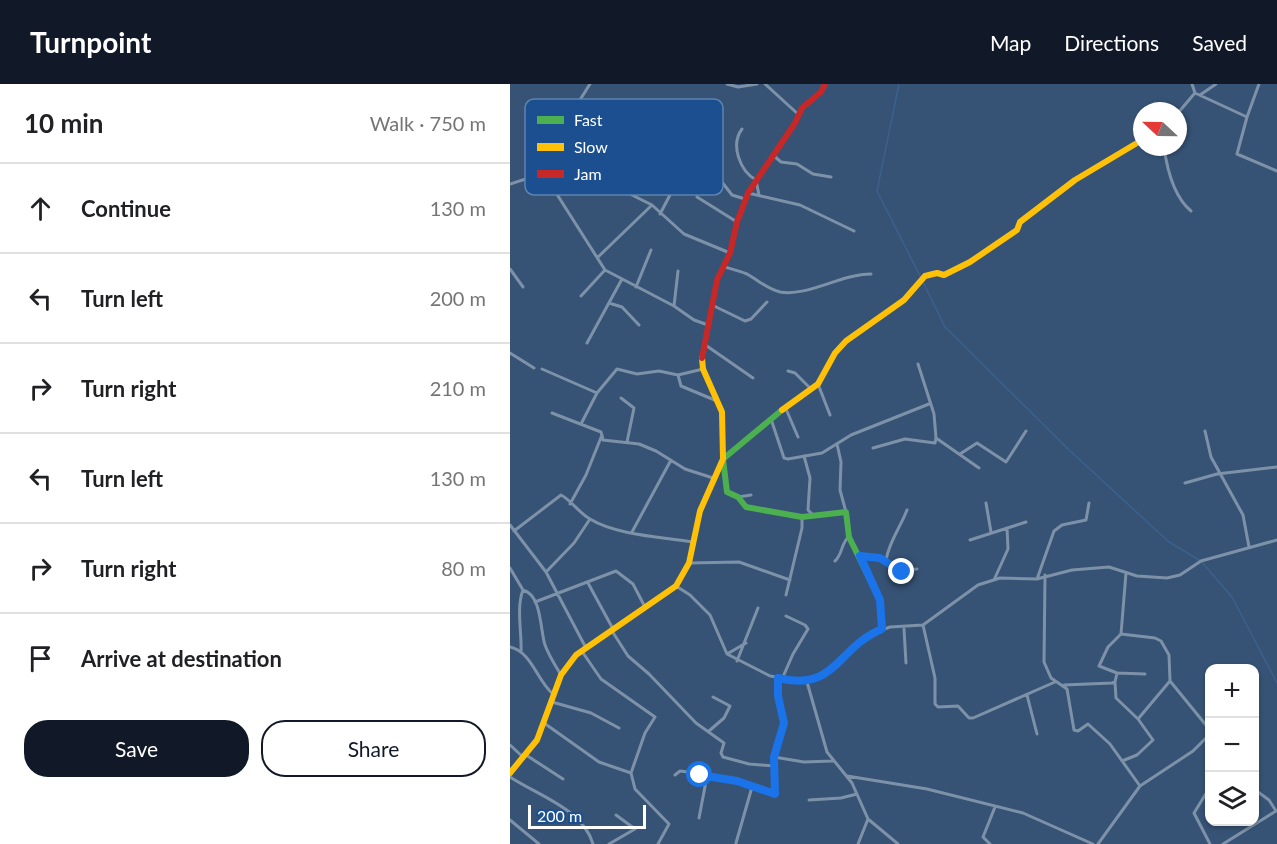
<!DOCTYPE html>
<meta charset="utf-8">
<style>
:root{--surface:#fff;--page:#f6f6f6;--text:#202124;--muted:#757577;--line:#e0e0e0;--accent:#111827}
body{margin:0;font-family:Lato,sans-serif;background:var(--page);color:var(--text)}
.controls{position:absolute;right:18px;bottom:18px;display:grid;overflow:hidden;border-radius:12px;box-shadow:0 2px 4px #0004}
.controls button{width:54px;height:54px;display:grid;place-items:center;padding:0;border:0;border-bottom:2px solid var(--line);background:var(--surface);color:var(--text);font:30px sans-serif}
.compass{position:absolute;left:623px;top:18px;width:54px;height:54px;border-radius:50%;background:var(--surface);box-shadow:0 2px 4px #0004;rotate:292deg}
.scale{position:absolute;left:18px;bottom:15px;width:118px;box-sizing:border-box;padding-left:6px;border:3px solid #fff;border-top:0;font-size:16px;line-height:21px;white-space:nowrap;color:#fff;-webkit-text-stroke:4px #1b4f8f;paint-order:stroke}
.stop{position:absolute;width:18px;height:18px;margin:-14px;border:4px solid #1a73e8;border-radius:50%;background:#fff}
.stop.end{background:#1a73e8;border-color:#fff;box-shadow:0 2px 6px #0008}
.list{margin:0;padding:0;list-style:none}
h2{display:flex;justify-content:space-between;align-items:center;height:78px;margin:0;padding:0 24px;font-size:26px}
h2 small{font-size:20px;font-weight:400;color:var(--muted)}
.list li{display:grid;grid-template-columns:39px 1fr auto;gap:18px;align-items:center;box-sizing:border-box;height:90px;padding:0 24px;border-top:2px solid var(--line)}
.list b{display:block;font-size:22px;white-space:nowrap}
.list em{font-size:20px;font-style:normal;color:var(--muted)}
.actions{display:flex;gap:12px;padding:18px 24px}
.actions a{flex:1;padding:14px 0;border:2px solid var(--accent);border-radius:24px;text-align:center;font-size:21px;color:var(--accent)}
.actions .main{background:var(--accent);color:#fff}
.icon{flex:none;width:33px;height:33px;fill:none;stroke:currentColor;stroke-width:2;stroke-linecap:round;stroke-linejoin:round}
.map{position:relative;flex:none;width:767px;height:760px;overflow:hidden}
header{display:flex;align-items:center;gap:36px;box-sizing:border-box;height:84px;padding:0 30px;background:var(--accent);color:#fff}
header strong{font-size:28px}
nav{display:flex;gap:33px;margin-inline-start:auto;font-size:21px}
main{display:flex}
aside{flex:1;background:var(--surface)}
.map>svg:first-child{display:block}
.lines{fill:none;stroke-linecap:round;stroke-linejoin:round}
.stream{stroke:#3b618d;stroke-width:1.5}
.street{stroke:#7d92a8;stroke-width:3}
.fast{stroke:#4caf50;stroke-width:6}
.slow{stroke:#ffc107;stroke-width:6}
.jam{stroke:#c62828;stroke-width:6}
.route{stroke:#1a73e8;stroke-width:8}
.key{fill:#1b4f8f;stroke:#5f84b1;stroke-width:1.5}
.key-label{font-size:16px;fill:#fff}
</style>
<header>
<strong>Turnpoint</strong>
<nav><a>Map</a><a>Directions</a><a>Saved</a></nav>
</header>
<main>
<aside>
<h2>10 min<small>Walk · 750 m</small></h2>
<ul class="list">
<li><svg class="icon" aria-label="ahead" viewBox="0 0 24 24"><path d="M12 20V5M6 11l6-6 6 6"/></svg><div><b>Continue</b></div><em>130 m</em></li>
<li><svg class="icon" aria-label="left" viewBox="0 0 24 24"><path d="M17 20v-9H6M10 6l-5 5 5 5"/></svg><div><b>Turn left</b></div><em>200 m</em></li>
<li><svg class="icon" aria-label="right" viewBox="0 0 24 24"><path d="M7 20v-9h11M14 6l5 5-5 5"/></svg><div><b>Turn right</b></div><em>210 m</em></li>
<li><svg class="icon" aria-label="left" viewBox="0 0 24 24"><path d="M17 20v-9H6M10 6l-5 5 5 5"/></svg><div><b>Turn left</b></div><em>130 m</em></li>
<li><svg class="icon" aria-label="right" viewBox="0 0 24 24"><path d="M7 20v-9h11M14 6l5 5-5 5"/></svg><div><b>Turn right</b></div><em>80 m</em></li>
<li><svg class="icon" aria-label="arrive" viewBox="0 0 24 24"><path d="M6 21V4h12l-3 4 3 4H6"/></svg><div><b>Arrive at destination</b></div></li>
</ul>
<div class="actions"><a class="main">Save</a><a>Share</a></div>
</aside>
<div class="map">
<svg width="767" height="760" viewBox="0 0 767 760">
<rect width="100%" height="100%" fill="#365274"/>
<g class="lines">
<path class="stream" d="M389 0 367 107 411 194
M413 198 435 243 558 365 659 458 691 477 722 513 767 599"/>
<path class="street" d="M217 0 228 3 247 0
M255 0 289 31
M682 0 685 9 737 33 749 0
M690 11 706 0
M668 29 684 10
M737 33 727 70 767 87
M232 45C220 61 230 87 246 96L249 111
M54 58 69 76 118 109 142 121 174 150 220 169
M146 61 198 80 222 111 235 115
M654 63C657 85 663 112 681 127
M264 72 271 78 287 80 303 90 321 93
M28 91 54 58 63 27 80 0
M0 100 28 91 41 101 95 186 164 222 184 236 198 241
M238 109 290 121 344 147
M187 113 227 138
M150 130 180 73
M88 173 142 121
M215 183C222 185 230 187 237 190 248 196 257 205 270 208 297 213 331 190 361 190
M0 185 13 203
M126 203 141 166
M71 212 95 186
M99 219 112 223 129 241
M202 221 235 237 241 235 257 218
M164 222 168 187
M77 259 112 195
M194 260 243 294
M0 269 24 284
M408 280 424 330 426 354 469 384
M32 285 87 309
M278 287 285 289 301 305
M168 291 193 285
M308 300 320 331
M111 314 124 324 117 358
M276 325 288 353
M42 329 91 348 93 356 92 351 76 391 60 420
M261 335 274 374 278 375 312 369 341 351 419 320
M71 340 87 309 107 285 127 290 149 287 168 291 171 302 207 317
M695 347 701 373 733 431 739 463
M93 356 129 360 146 367 175 385 203 394
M327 360 331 378 330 406 336 428
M363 364 395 355 425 359 426 354
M450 370 467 359 496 378 516 347
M294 372 300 394 298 426 303 431
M675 399 707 390 767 383
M228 413 241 411
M476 419 481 448
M0 441 36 488 76 564
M4 447 51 411C61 416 69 429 80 435 106 451 152 453 182 458
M122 448 161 376
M460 456 516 438
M350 472 376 476 390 487 407 485
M376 476C379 458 390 444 397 426
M325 477C333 470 331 458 339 453
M179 479 229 478 280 496
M0 484 13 506C6 524 12 548 11 568
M36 488 64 459 80 435
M616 489 611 550 645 554 651 557 659 571 660 597 700 646
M535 491 534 578 541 594 557 605 564 646 568 647 578 640 600 660 630 702 683 667 700 650
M527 495 544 447 552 441 576 436 579 419
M484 496 498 465 497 444
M78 499 103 545
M166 502 180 511 200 531 217 570 260 592 297 598 310 594 355 552 380 543 413 541 468 501 490 494 527 495 562 486 599 483 627 492 657 494 670 491 691 477 767 456
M13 506C32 511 30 546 35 561 39 572 45 581 51 591
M276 511 292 444V433
M25 518 106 487 123 500 135 523
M413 541 425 594V620L428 623 448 622 459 634H463L545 598
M394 545 396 579
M102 547 118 572 139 590 186 639 214 659 211 669 213 673 239 680 264 682
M611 550 598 563 589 582 607 589 635 590
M0 563C22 568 27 597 43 610
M71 566 91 595 145 633 135 649 121 689
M217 570 236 559
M227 577 248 524
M272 595 283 570 298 545 295 541 276 532
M297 598 317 668 342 699 358 735 388 760
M605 598 606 614 628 635
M554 601 602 599 605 598 607 589
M517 611 527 650
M42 618 81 629 109 644
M34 639 89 678 121 689 125 705 159 740 148 760
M199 647 214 634 220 622 203 613
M0 661 13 673
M16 671 53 695
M264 673 294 678 322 677
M612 677 627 671 643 656 628 635 660 597
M165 691 170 687C188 689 209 693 228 698 241 701 252 708 265 710L264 673 274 639 268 612V594
M337 692 417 705 513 729 583 760
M0 693C27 711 73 725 83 760
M700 703 684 729 700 760
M744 705 759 716 766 727
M299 716 331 714 347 710
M189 734 197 692
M0 736 29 760
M226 759 242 703
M99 760 125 745 106 731
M348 760 358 735
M480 760 473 753 485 723
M588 760 630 702
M713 760 766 727"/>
<path class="fast" d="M272 326 213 375 217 408 228 413 236 423 292 433 336 428 339 453 370 516 372 545"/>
<path class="slow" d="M272 326 308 300 325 269 336 257 394 216 415 192 427 189 434 191 460 178 507 146 510 138 565 96 632 56
M0 689 27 656 51 591 66 571 166 502 179 479 190 427 213 375 212 328 193 285 192 274"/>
<path class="jam" d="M192 274 207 196 220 169 227 138 238 109 285 39 292 24 311 8 315 0"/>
</g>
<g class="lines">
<path class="route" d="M190 691 227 697 265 710 264 673 274 639 268 612V594C327 608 326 564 372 545L370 516 350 472 370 474 392 488"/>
</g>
<rect x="15" y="15" width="198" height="96" rx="9" class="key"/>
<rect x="27" y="32" width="27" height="8" fill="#4caf50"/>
<rect x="27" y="59" width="27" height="8" fill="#ffc107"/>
<rect x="27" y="86" width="27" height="8" fill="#c62828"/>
<g class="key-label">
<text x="64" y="42">Fast</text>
<text x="64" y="69">Slow</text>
<text x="64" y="96">Jam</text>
</g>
</svg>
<div class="controls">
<button>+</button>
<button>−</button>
<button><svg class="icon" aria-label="layers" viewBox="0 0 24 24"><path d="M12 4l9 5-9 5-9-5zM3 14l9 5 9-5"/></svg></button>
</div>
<svg class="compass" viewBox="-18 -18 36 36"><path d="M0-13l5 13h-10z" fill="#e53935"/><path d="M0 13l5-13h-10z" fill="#757577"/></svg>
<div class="scale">200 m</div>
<div class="stop" style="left:190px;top:691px"></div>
<div class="stop end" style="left:392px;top:488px"></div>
</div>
</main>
